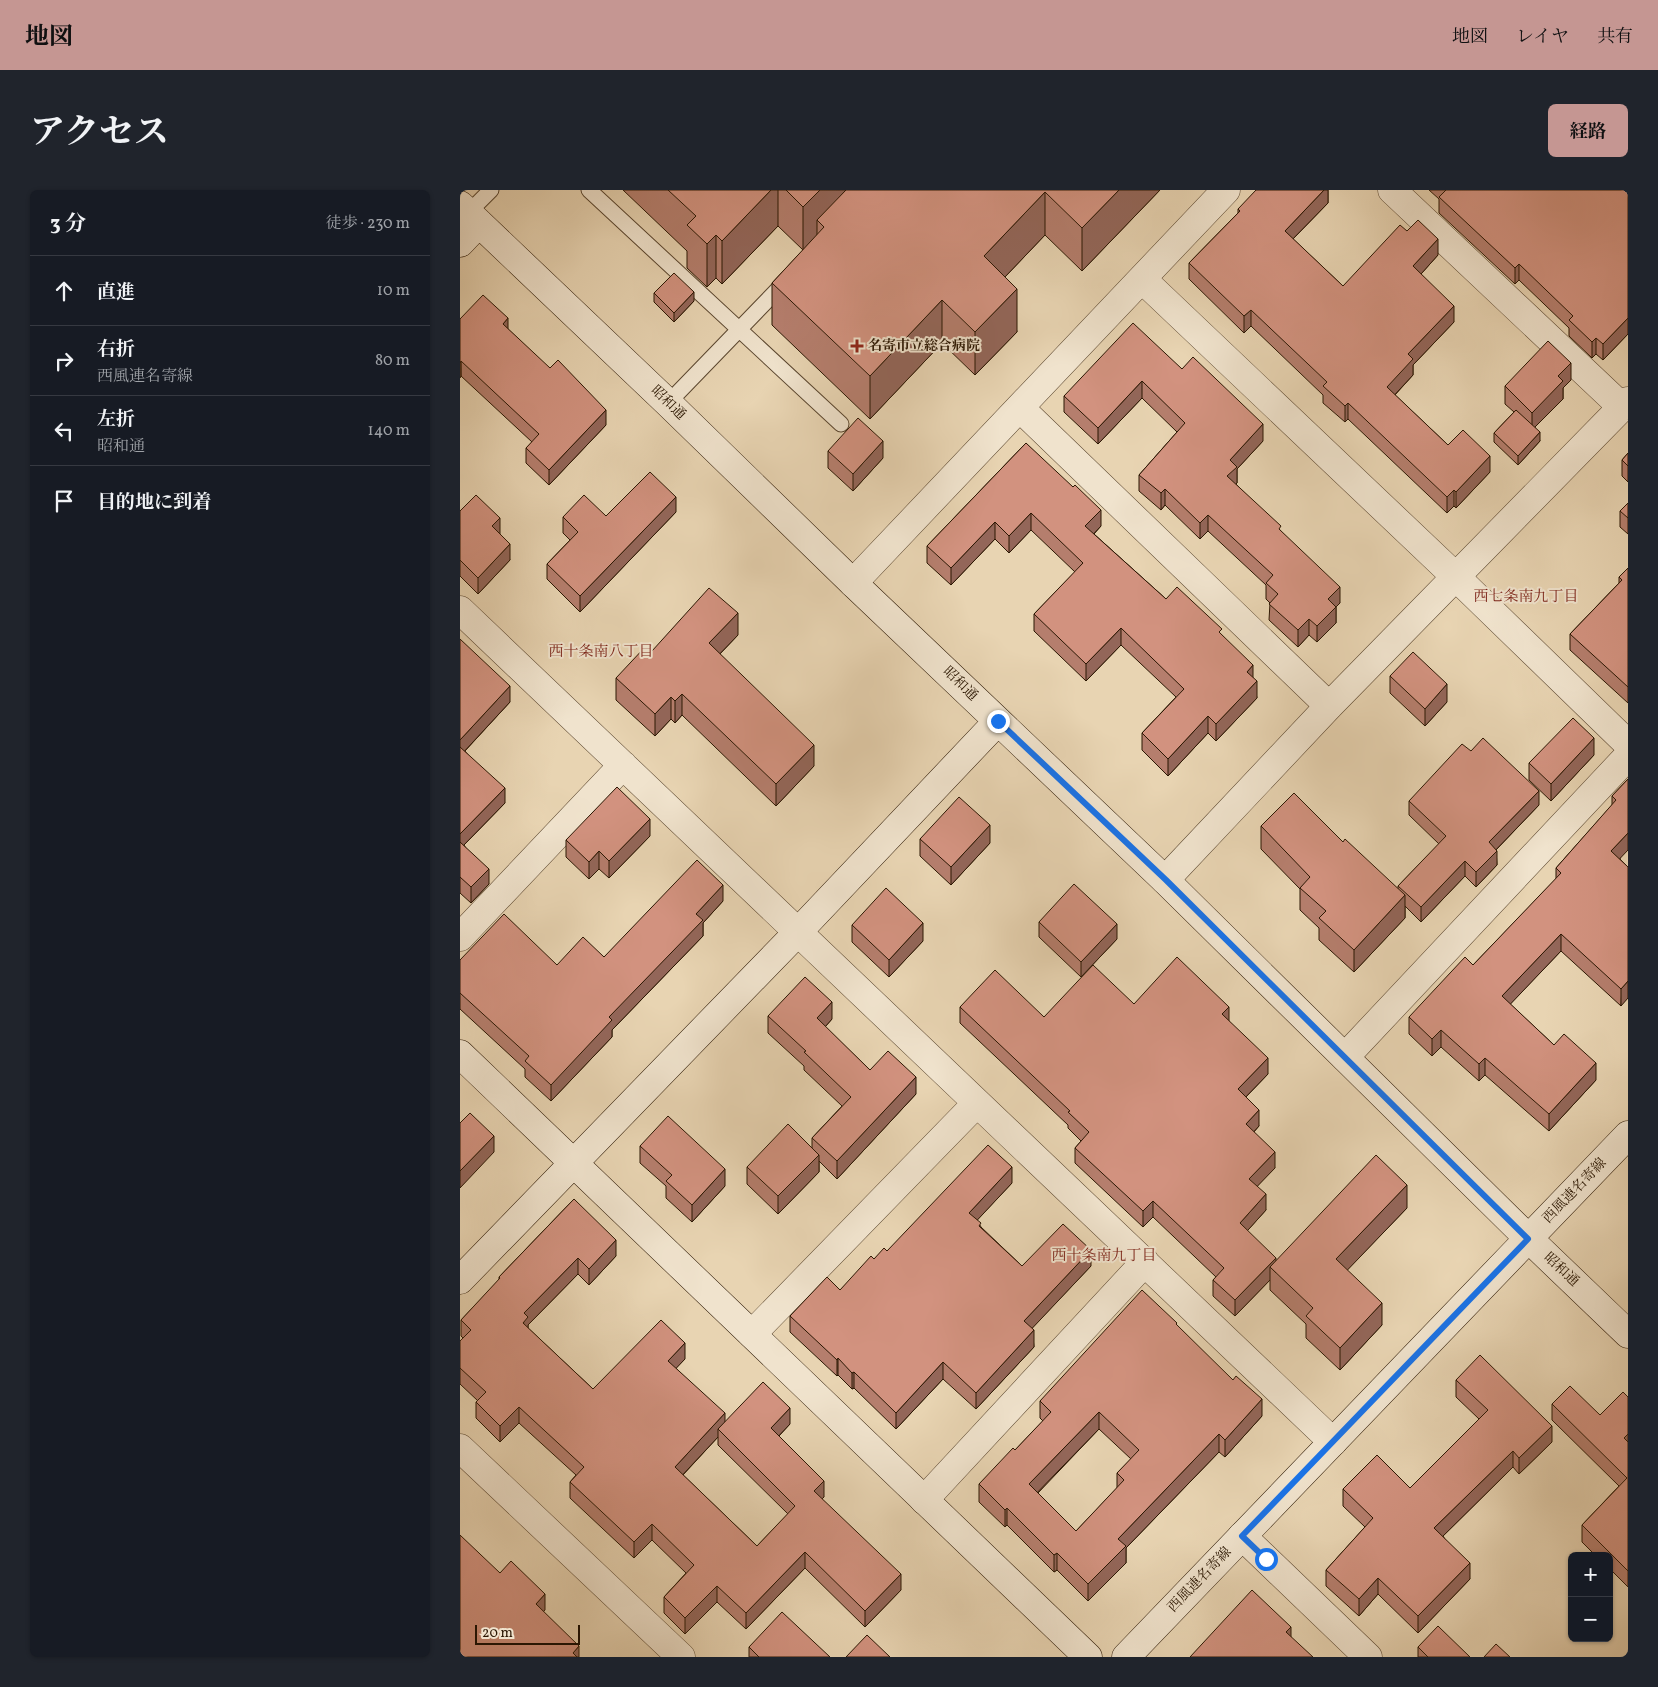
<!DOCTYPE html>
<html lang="ja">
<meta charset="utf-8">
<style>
:root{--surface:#171b24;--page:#20242c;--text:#f1f3f6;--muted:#9ea1a6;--line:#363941;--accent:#c59692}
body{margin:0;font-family:Vollkorn,"Noto Serif JP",serif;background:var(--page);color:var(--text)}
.controls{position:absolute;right:15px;bottom:15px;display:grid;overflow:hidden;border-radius:8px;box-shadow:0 1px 4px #0004}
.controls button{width:45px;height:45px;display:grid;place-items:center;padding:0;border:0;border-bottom:1px solid var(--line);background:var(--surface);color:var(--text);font:25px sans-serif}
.scale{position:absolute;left:15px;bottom:12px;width:105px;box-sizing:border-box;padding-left:5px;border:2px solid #2b1703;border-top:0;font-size:14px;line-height:18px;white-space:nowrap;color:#2b1703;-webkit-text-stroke:4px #f0e3cd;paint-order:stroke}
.stop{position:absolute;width:15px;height:15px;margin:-11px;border:4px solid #1a73e8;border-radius:50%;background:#fff}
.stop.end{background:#1a73e8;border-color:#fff;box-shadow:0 1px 5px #0008}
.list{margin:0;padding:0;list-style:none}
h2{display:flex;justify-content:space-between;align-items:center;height:65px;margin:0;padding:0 20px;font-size:21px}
h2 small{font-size:16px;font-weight:400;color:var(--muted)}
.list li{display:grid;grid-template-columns:32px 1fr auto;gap:15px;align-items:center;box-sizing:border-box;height:70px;padding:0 20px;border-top:1px solid var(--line)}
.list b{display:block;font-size:19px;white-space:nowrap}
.list p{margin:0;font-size:16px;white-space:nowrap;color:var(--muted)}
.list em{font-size:16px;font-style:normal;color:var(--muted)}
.icon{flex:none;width:28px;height:28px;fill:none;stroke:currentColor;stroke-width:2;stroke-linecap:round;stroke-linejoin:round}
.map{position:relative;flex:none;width:1168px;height:1467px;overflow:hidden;border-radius:8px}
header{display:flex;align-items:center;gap:30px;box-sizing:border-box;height:70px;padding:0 25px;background:var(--accent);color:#111}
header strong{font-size:24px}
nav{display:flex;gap:28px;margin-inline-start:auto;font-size:18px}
.intro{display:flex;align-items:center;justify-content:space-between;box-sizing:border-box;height:120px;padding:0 30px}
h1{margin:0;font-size:35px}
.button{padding:12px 22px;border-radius:8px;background:var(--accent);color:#111;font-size:18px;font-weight:700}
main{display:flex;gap:30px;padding:0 30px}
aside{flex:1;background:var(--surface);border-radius:8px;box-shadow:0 1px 4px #0004}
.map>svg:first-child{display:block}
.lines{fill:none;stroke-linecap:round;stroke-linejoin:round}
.lane-casing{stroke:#5a462f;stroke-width:17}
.street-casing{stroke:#5a462f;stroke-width:29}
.secondary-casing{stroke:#2b1703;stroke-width:29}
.lane{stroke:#f0e3cd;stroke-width:15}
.street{stroke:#f0e3cd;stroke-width:28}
.secondary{stroke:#f0e3cd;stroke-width:28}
.wall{fill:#b57e6d;stroke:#2b1703;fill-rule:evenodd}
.shaded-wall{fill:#936659;stroke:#2b1703}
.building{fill:#d2927f;stroke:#2b1703;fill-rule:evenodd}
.route{stroke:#1a73e8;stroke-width:6}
.poi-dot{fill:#8f2418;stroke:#f0e3cd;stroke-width:2}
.labels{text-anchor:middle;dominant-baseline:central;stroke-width:4;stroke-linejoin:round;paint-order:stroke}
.poi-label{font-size:14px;font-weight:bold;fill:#2b1703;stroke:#f0e3cd;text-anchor:start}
.street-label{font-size:14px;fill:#2b1703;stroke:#f0e3cd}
.neighbourhood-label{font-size:15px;fill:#7a1f14;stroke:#f0e3cd}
</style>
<header>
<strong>地図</strong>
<nav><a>地図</a><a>レイヤ</a><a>共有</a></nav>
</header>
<div class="intro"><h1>アクセス</h1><a class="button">経路</a></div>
<main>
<aside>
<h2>3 分<small>徒歩 · 230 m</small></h2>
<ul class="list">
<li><svg class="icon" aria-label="ahead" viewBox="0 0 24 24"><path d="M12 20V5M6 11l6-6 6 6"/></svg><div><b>直進</b></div><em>10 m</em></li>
<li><svg class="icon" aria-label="right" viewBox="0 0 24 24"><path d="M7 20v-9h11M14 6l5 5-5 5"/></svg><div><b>右折</b><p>西風連名寄線</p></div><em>80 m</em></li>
<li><svg class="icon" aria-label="left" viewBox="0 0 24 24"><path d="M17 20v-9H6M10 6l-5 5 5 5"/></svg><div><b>左折</b><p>昭和通</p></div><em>140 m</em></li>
<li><svg class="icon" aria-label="arrive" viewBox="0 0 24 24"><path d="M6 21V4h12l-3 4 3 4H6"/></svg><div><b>目的地に到着</b></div></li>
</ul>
</aside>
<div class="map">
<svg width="1168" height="1467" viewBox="0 0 1168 1467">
<rect width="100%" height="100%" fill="#e8d4b2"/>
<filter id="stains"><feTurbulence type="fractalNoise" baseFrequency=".004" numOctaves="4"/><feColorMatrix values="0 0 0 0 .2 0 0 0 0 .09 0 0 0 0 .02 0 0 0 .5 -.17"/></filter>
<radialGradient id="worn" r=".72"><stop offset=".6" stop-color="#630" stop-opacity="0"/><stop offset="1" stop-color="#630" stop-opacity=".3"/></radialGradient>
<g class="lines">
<defs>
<path id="lane" d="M129 0 381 234
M8 23 31 0
M208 213 326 91"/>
<path id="street" d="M932 0 1162 217
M682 89 996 387 1168 554
M560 218 869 516
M393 393 766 0
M0 420 873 1252
M705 690 869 516 1168 211
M0 747 163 575
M885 867 1168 566
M292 1144 517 913
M0 1258 221 1467
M464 1310 685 1072
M782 1346 908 1467"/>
<path id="secondary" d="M0 15 208 213 393 393 705 690 1069 1049 1168 1144
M0 53 19 33
M0 864 628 1467
M0 1090 338 742 538 531
M666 1467 1168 945"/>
</defs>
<use href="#lane" class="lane-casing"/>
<use href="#street" class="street-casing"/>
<use href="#secondary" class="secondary-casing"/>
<use href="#lane" class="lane"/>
<use href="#street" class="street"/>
<use href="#secondary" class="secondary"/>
</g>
<path class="wall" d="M163 0H700L622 81 585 45 545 87 557 142 515 185 482 153 410 229 312 135V93L343 60 318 36 262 94 256 88 247 97 227 78V61Z
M868 0V13L833 49 883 96 947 41 978 65 961 84 994 132 953 175V185L935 205 988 255 1030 282 996 318 994 316 987 323 888 229 885 232 863 213V205L791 136 784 143 729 89V73L778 23V19Z
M969 0H1168V144L1143 170 1136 164 1132 168 1109 146V138L1059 90 1055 94 979 23V9Z
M194 103 234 111 214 132 194 112Z
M0 129 48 139 146 235 89 295 66 273V258L72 252 1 186Z
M722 179 803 251 777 279V293L776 294 821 341 880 413 876 417V433L857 452 849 445 838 457 809 430 810 413 806 409V395L748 341 740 349 705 315 701 320 679 301V285L717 242 682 208 638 254 604 222V206Z
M1111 190 1103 198V209L1075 237 1080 251 1058 275 1034 252V243L1054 222 1045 214V196Z
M566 253 641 336 634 344 706 409 762 445 793 488 797 508 756 551 748 543 708 586 682 560V543L716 507 661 455 626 491 574 441V424L615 382 571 340 549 363 535 349 491 395 467 373V356Z
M368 261 423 268 393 301 368 278Z
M1168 263V292L1162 286V270Z
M1168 313V344L1160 337V321Z
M0 321 40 344 50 370 18 404 0 386Z
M216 322 120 422 87 389V374L110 350 103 343V327L146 326Z
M1168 378V513L1110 460V444L1159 393V387Z
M278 445 260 464 354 576 316 616 222 525 215 533 211 529 195 546 156 510V488L192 461Z
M0 449 50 512 5 561 45 613 4 655 29 694 11 713 0 703Z
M930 486 987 512 965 536 930 503Z
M1011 561 1079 615 1036 660 1037 675 1016 697 1005 686 961 732 945 716V728L894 782 859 750V738L840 720V699L801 659V636L883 652 938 699V696L979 654 949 625V611Z
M1134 565 1091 611 1069 590V573Z
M1168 589 1160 669 1168 677 1161 816 1101 761 1050 814 1094 855 1136 890 1089 941 1025 885 1019 891 981 857 972 866 949 844V827L1013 775 1096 689V678L1152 615V606Z
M190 646 149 688 139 679 129 689 106 667V650Z
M460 649 530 653 491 695 460 666Z
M263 711 243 733V746L152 840V847L91 911 65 887V879L0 819V770L97 775 144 767Z
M579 732 657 749 621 787 579 747Z
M392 735 463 751 429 787 392 752Z
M674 814 769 831 808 884 786 907 799 936 794 942 815 978 797 996 806 1020 787 1041 816 1071 947 1018 887 1080 922 1135 880 1180 846 1148V1134L810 1100V1090L775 1126 753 1106V1090L756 1087 693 1027 683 1037 615 973V958L621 951 608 938V935L500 833V817L584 827Z
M308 826 372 829 365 837 410 880 456 904 377 989 359 971V982L318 1024 287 994V977L352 958V948L382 916 344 880V876L308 843Z
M180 956 265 996 232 1032 206 1008V996L180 973Z
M552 993 517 1030 521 1037 562 1076H631L572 1138 574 1157 516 1219 483 1189 436 1239 394 1198 392 1199 378 1185 377 1186 330 1142V1126L380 1100 414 1069 427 1061Z
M114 1009 156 1066 129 1095 118 1084 68 1135V1138L133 1199 225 1169 216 1178 265 1232 330 1234 319 1246 364 1307 362 1309 441 1400 405 1437 345 1378 286 1439 257 1412 225 1444 204 1423V1407L226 1383 192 1350 174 1368 110 1308V1292L116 1285 59 1233 40 1252 16 1228V1212L18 1211 0 1194V1151L3 1148 1 1146V1130L39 1090V1087ZM258 1247V1255L328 1324 297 1356 223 1285Z
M717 1136 802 1226 765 1267 759 1262 666 1358V1373L628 1411 597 1380 594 1382 547 1335 545 1337 519 1312V1294L555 1260 583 1231 580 1228V1211ZM639 1239 671 1269 657 1283V1298L616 1341 578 1303Z
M996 1190 1092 1252 1059 1284 1053 1277 983 1346 1010 1389 958 1443 918 1404 899 1426 866 1396V1380L905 1337 883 1316V1299L950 1298 1019 1229 996 1207Z
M1168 1207V1397L1149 1378V1366H1136L1122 1352V1335L1159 1296 1092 1230V1214L1140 1225Z
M289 1457 370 1467H289Z
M958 1457 1010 1467H958Z"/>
<path class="shaded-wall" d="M311 0H318V36L262 94V51Z
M360 0H401L364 37 357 30V46L343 60V17Z
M659 0H700L622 81V38Z
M864 0H868V13L825 57V41Z
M585 2V45L524 109V66Z
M256 45V88L247 97V54Z
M978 49V65L953 93V76Z
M1059 74V90L1055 94V78Z
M557 99V142L515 185V142Z
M234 102V111L214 132V123Z
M482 110V153L410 229V186Z
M994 116V132L953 175V185L927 213V197L948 164Z
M791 120V136L784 143V126Z
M48 128V144L43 134Z
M1168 128V144L1143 170V154Z
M1136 148V164L1132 168V152Z
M1 171V186L0 188V173Z
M1111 173V190L1103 198V209L1072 240V223L1098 186Z
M682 191V208L638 254V238Z
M888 213V229L885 232V216Z
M146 220V235L89 295V280Z
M803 234V251L777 279V293L767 303V286L770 270Z
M1080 242V251L1058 275V266Z
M423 251V268L393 301V284Z
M1030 266V282L996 318V302Z
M705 299V315L701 320V303Z
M994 300V316L987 323V307Z
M216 307V322L120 422V406Z
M641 320V336L625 353V336Z
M571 323V340L549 363V346Z
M748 325V341L740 349V333Z
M40 328V344L32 336Z
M535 332V349L491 395V378Z
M50 354V370L18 404V388Z
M880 397V413L876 417V433L857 452V436L868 409Z
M278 423V445L249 475V453Z
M849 429V445L838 457V440Z
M661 438V455L626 491V474Z
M793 475V492L787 482Z
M797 491V508L756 551V534Z
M987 494V512L965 536V519Z
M50 496V512L0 566V550Z
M222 504V525L215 533V511Z
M211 507V529L195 546V524Z
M748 526V543L708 586V569Z
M1134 548V565L1091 611V594Z
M354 555V576L316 616V594Z
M45 598V613L0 659V644Z
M1079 601V615L1029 667V652Z
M190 629V646L149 688V671Z
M530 635V653L491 695V677Z
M1168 643V660L1151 678V661Z
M139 661V679L129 689V672Z
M1037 661V675L1016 697V682Z
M1005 671V686L961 732V717Z
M29 679V694L11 713V697Z
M263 695V711L243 733V746L152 840V847L91 911V895L236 724Z
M945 705V728L894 782V760Z
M463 733V751L429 787V770Z
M657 734V749L621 787V772Z
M1101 744V761L1042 823V806Z
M1168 791V808L1161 816V799Z
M372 812V829L357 846V828Z
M769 817V833L762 824Z
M981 840V857L972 866V849Z
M808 868V884L778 915V899Z
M1025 868V885L1019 891V874Z
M1136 873V890L1089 941V924Z
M456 887V904L377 989V971Z
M799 920V936L786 950V934Z
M34 946V962L0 998V981Z
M815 962V978L789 1005V989Z
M359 965V982L318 1024V1006Z
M552 977V993L509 1039V1023Z
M265 979V996L232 1032V1015Z
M947 995V1018L876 1092V1069Z
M806 1004V1020L780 1049V1033Z
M693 1011V1027L683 1037V1021Z
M156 1050V1066L129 1095V1079Z
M631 1060V1076L564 1147V1131Z
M118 1068V1084L68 1135V1143L63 1149 64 1123Z
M816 1068V1083L810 1077V1090L775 1126V1110Z
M922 1113V1135L880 1180V1158Z
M574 1140V1157L516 1219V1203Z
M225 1153V1169L208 1187V1171Z
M378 1168V1185L377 1186V1170Z
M483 1172V1189L436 1239V1223Z
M394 1182V1198L392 1199V1183Z
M802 1209V1226L765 1267V1250Z
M59 1217V1233L40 1252V1236Z
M330 1218V1234L311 1254V1238Z
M639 1222V1239L569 1311V1294Z
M265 1223V1239H258V1247L215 1293V1277Z
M1092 1236V1252L1059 1284V1268Z
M759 1244V1262L666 1358V1373L628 1411V1394L658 1349Z
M1168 1244V1260L1164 1248Z
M1053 1261V1277L974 1355V1338Z
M364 1291V1307L354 1317V1301Z
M547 1318V1335L545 1337V1320Z
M192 1334V1350L174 1368V1352Z
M345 1362V1378L286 1439V1423Z
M597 1363V1380L594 1382V1365Z
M1010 1373V1389L958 1443V1426Z
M441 1384V1400L405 1437V1421Z
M918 1388V1404L899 1426V1409Z
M257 1396V1412L225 1444V1428Z
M85 1404V1420L76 1430V1414Z
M831 1437V1453L826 1442Z
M119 1456V1467H113V1463Z"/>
<path class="building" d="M208 0H311L262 51 256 45 247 54 227 35 236 26Z
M326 0H360L343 17Z
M386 0H659L622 38 585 2 524 66 557 99 515 142 482 110 410 186 312 93 364 37 357 30Z
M796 0H864L825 41 883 96 940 35 947 41 958 30 978 49 953 76 994 116 948 164 953 169 927 197 988 255 1003 240 1030 266 996 302 994 300 987 307 888 213 885 216 863 196 867 192 791 120 784 126 729 73 780 21 778 19Z
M986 0H1168V128L1143 154 1136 148 1132 152 1109 130 1113 126 1059 74 1055 78 979 7Z
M214 83 234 102 214 123 194 103Z
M23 105 48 128 43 134 90 178 98 170 146 220 89 280 66 258 79 244 1 171 0 173V129Z
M673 133 722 179 733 167 803 234 770 270 777 277 767 286 821 336 819 339 880 397 868 409 876 417 857 436 849 429 838 440 809 414 818 404 806 393 813 385 748 325 740 333 705 299 701 303 679 285 725 233 682 191 638 238 604 206Z
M1088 151 1111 173 1098 186 1103 191 1072 223 1045 196Z
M1056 220 1080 242 1058 266 1034 243Z
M398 228 423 251 393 284 368 261Z
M566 253 613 297 615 295 641 320 625 336 706 409 717 397 762 439 759 442 793 475 787 482 797 491 756 534 748 526 708 569 682 543 724 499 661 438 626 474 574 424 623 373 571 323 549 346 535 332 491 378 467 356Z
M1168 263V276L1162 270Z
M190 282 216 307 120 406 87 374 118 342 103 327 124 305 146 326Z
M16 305 40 328 32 336 50 354 18 388 0 370V321Z
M1168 313V328L1160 321Z
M1168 378V497L1110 444 1162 390 1159 387Z
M249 398 278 423 249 453 354 555 316 594 222 504 215 511 211 507 195 524 156 488 186 456 192 461Z
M0 449 50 496 0 550Z
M953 462 987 494 965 519 930 486Z
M1113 528 1134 548 1091 594 1069 573Z
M1023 548 1079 601 1029 652 1037 661 1016 682 1005 671 961 717 938 696 986 646 949 611 1002 554 1011 561Z
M0 557 45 598 0 644Z
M1168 589V643L1151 661 1168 677V791L1161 799 1101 744 1042 806 1094 855 1104 844 1136 873 1089 924 1025 868 1019 874 981 840 972 849 949 827 1005 767 1013 775 1101 683 1096 678 1156 610 1152 606Z
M157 597 190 629 149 671 139 661 129 672 106 650Z
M834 603 883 652 885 649 945 705 894 760 859 728 866 721 840 698 850 687 801 636Z
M499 607 530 635 491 677 460 649Z
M0 652 29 679 11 697 0 687Z
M237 670 263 695 236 724 243 730 149 827 152 830 91 895 65 871 69 866 0 803V770L44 724 97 775 123 747 144 767Z
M614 694 657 734 621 772 579 732Z
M426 698 463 733 429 770 392 735Z
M717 767 769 817 762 824 808 868 778 899 799 920 786 934 815 962 789 989 806 1004 780 1033 816 1068 775 1110 753 1090 764 1078 693 1011 683 1021 615 958 629 942 608 922 610 921 500 817 535 780 584 827 633 775 674 814Z
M345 787 372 812 357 828 410 880 428 861 456 887 377 971 352 948 391 907 344 862 346 861 308 826Z
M10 923 34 946 0 981V933Z
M208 926 265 979 232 1015 206 991 212 985 180 956Z
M328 934 359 965 318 1006 287 977Z
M528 955 552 977 509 1023 521 1033 519 1036 562 1076 603 1034 631 1060 564 1131 574 1140 516 1203 483 1172 436 1223 394 1182 392 1183 378 1168 377 1170 330 1126 367 1087 380 1100 411 1066 414 1069 424 1058 427 1061Z
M916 965 947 995 876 1069 922 1113 880 1158 846 1126 853 1118 810 1077Z
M114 1009 156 1050 129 1079 118 1068 64 1123 68 1127 63 1133 133 1199 201 1130 225 1153 208 1171 265 1223 215 1277 297 1356 335 1316 258 1239 303 1192 330 1218 311 1238 364 1291 354 1301 441 1384 405 1421 345 1362 286 1423 257 1396 225 1428 204 1407 234 1375 192 1334 174 1352 110 1292 124 1277 59 1217 40 1236 16 1212 26 1202 0 1178V1151L11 1140 1 1130 40 1088 39 1087Z
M682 1100 717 1133 716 1134 773 1190 776 1186 802 1209 765 1250 759 1244 658 1349 666 1356 628 1394 597 1363 594 1365 547 1318 545 1320 519 1294 553 1258 555 1260 591 1222 580 1211ZM639 1222 679 1260 657 1283 664 1290 616 1341 569 1294Z
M1020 1165 1092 1236 1059 1268 1053 1261 974 1338 1010 1373 958 1426 918 1388 899 1409 866 1380 913 1328 883 1299 917 1265 950 1298 1028 1220 996 1190Z
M1110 1196 1140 1225 1163 1202 1168 1207V1244L1164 1248 1168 1252V1381L1122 1335 1167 1288 1092 1214Z
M0 1345 40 1383 51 1371 85 1404 76 1414 119 1456 113 1463 117 1467H0Z
M792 1400 831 1437 826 1442 853 1467H730Z
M322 1422 370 1467H299L289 1457Z
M978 1436 1010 1467H968L958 1457Z
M407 1445 430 1467H386Z
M1036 1454 1050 1467H1024Z"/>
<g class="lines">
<path class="route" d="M538 531 706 690 1068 1049 782 1346 806 1369"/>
</g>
<path class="poi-dot" d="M394.5 148.5h5v5h5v5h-5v5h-5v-5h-5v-5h5z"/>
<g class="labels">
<g class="poi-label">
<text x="408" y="156">名寄市立総合病院</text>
</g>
<g class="street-label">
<text transform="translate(208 213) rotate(44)">昭和通</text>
<text transform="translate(500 494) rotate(44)">昭和通</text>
<text transform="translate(1115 1001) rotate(-46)">西風連名寄線</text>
<text transform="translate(1101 1080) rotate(43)">昭和通</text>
<text transform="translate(740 1390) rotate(-46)">西風連名寄線</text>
</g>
<g class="neighbourhood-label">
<text x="1066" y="407">西七条南九丁目</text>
<text x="141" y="462">西十条南八丁目</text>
<text x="644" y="1066">西十条南九丁目</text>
</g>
</g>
<rect width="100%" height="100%" filter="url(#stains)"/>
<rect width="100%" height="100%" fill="url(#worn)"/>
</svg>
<div class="controls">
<button>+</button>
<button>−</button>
</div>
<div class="scale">20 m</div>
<div class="stop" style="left:806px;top:1369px"></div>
<div class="stop end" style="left:538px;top:531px"></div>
</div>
</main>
